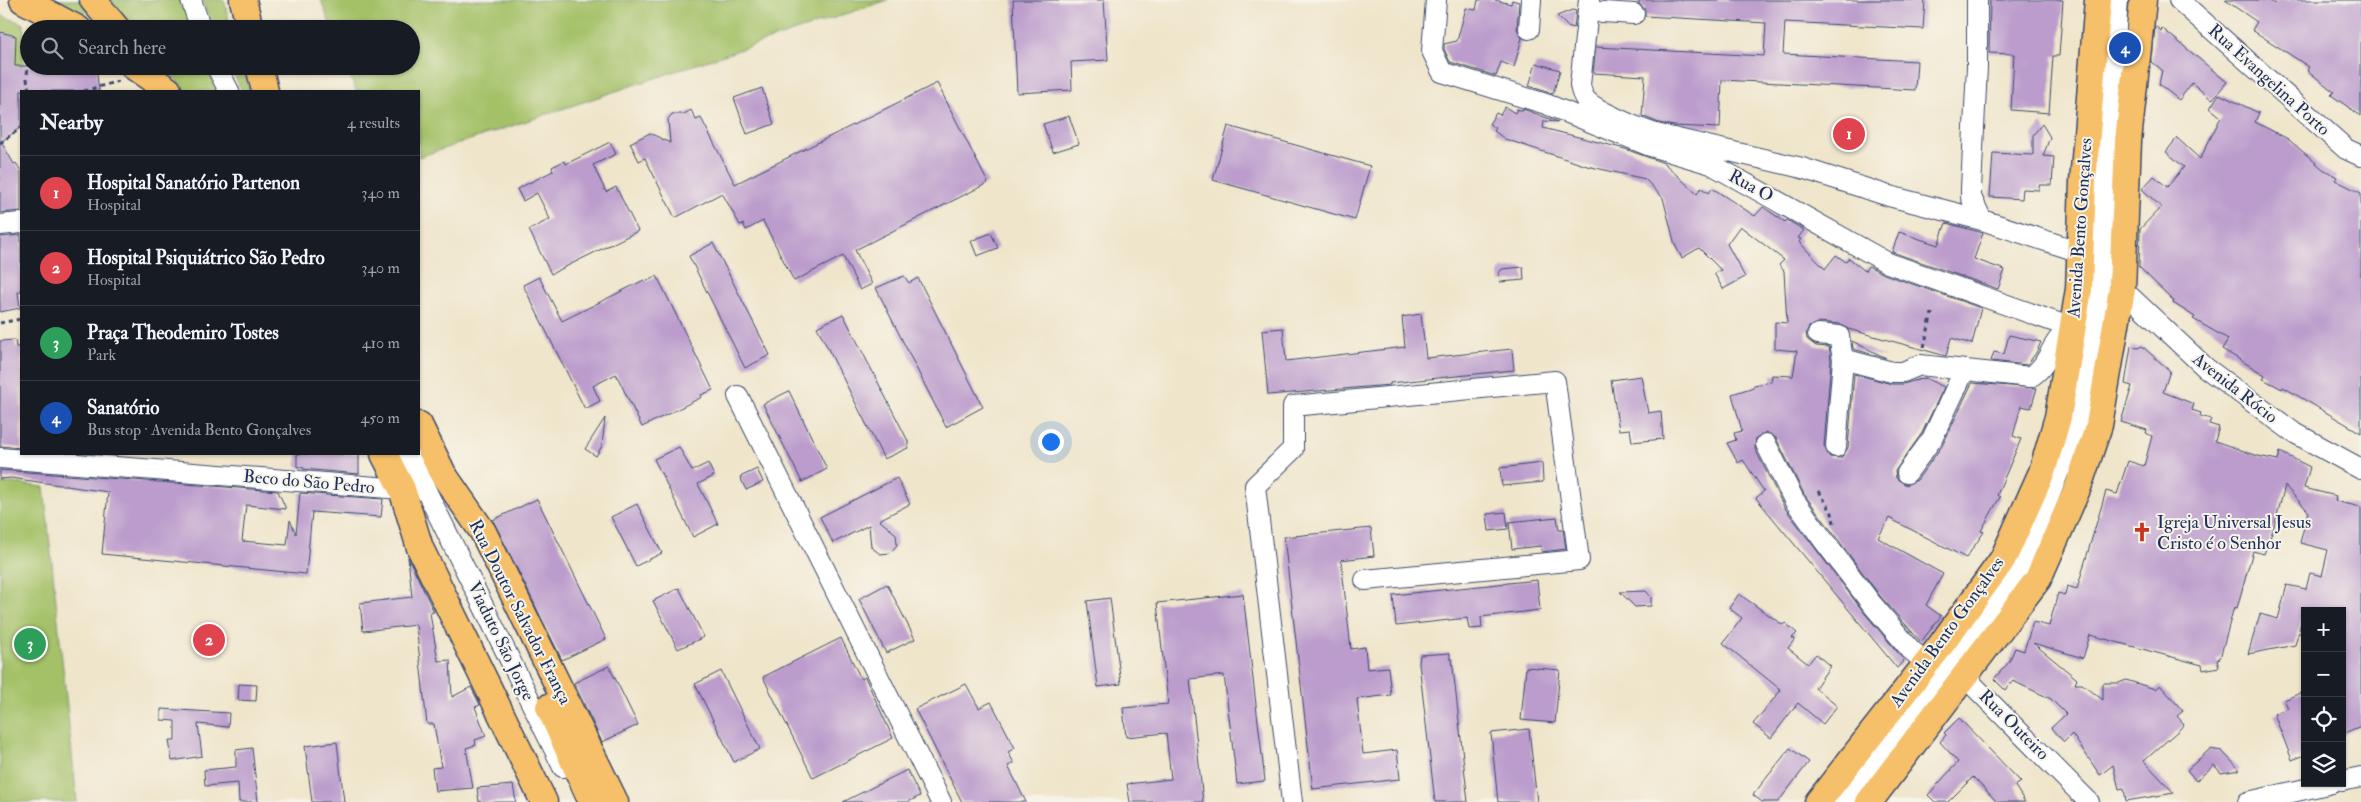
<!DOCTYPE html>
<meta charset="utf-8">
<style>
:root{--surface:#171b24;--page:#242831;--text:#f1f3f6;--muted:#9ea1a6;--line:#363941;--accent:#b45309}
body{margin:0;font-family:"IM FELL Double Pica",serif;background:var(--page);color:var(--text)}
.controls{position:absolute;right:15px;bottom:15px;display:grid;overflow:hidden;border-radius:0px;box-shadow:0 1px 4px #0004}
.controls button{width:45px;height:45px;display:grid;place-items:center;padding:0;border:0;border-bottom:1px solid var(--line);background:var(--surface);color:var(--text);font:25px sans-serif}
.you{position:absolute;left:1050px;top:441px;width:18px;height:18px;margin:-12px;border:4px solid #fff;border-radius:50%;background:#1a73e8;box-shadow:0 0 0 8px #1a73e833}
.badge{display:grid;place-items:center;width:32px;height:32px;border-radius:50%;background:var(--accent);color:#fff;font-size:16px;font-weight:700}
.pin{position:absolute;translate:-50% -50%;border:2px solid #fff;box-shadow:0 1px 5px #0006}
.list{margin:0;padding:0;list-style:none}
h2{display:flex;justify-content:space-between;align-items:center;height:65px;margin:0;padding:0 20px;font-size:21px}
h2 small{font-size:16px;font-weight:400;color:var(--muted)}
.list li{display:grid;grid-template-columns:32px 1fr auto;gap:15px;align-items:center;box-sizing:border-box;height:75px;padding:0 20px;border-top:1px solid var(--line)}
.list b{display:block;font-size:19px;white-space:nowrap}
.list p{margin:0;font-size:16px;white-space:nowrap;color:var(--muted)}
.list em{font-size:16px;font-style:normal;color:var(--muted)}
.icon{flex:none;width:28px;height:28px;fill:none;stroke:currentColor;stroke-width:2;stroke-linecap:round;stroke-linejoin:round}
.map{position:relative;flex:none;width:2361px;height:802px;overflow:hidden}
.search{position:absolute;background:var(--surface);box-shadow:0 1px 4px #0004;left:20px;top:20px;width:400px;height:55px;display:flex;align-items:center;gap:12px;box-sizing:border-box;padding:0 18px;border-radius:28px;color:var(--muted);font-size:19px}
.panel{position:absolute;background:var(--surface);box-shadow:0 1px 4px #0004;left:20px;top:90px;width:400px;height:365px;border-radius:0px}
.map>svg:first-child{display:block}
.green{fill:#a4c168;stroke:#607863}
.building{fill:#bb9ccc}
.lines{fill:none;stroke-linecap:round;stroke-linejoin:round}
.minor-casing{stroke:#3b4a6e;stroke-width:22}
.major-casing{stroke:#3b4a6e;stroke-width:29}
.path{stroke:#3b4a6e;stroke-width:3;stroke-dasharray:4 4;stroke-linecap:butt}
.minor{stroke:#fff;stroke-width:20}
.major{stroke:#f6c06b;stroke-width:26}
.labels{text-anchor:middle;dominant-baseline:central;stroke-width:4;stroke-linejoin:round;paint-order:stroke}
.street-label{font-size:18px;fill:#1b2f5e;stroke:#f7f3e8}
.poi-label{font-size:18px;fill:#1b2f5e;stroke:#f7f3e8;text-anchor:start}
</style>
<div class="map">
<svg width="2361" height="802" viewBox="0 0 2361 802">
<rect width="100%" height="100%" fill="#f7f3e8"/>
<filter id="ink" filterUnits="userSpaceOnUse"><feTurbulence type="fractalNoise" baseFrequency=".02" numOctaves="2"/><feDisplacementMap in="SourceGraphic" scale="10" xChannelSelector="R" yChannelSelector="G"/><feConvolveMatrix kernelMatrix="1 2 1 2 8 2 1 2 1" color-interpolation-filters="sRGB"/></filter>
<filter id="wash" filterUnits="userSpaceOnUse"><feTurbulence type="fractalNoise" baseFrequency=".0096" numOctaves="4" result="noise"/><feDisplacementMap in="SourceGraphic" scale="20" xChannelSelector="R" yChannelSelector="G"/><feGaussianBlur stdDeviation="1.12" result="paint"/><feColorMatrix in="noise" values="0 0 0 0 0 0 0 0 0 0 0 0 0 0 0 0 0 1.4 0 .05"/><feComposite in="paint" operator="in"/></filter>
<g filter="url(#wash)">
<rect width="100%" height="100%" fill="#efe5cb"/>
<path class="green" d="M43 0H80L89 10 80 19Z
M109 0H181L194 29H133Z
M202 0H224L231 29H213Z
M321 0H888L419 157V91H356L346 66H411V29H332Z
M0 15 24 24 22 91 21 95 0 111Z
M164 66H211L223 91H185Z
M230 66H242L250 91H242Z
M12 483 44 487 77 802H0V484Z"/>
<g id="blocks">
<path class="building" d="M1013 0H1104L1108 60 1071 62 1072 90 1017 93Z
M1478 0H1495L1511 4 1512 0 1519 2 1517 29 1522 38 1514 67 1501 62 1496 76 1450 62 1444 49V44L1457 41 1466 8 1476 10Z
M1639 0H1925L1923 29 1785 22 1783 54 1917 61 1915 90 1722 80 1720 128 1674 126 1659 123 1642 116 1645 76 1593 73 1596 47 1764 56 1766 23 1645 16V9L1639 4Z
M1990 0H2063L2059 56H2053L2049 113 2011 110 2014 54 1989 53Z
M2225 0H2269L2274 4 2276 0H2361V116L2331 95 2334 92 2307 70 2309 67 2252 30 2257 22Z
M1572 10 1576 11 1574 28 1567 26 1557 16Z
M2155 26 2161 31 2162 28 2227 82 2212 100 2192 83 2179 100 2159 84 2162 70 2152 62Z
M0 32 16 36 15 66H96L99 91H21V127L1 142 14 164 16 163 21 171V211L0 213Z
M1536 63 1560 70 1553 94 1529 86Z
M937 83 988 183 855 250 872 284 860 290 843 256 794 281 763 221 746 230 743 224 740 225 722 193 675 218 645 158 639 161 630 143 650 133 670 143 668 119 672 114H684L691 110 696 120 701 118 735 184Z
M762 88 774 124 747 134 734 98Z
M2219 94 2259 113 2255 122 2288 139 2323 169 2337 177 2335 180 2361 193V433L2283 387 2282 389 2263 379 2265 375 2222 349 2228 339 2193 319 2195 317 2173 303 2174 301 2139 267 2140 229 2161 207 2142 189 2154 176 2167 187 2184 167 2166 152 2177 138 2200 159 2221 117 2210 108Z
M1505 107 1515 113 1517 109 1523 111V109L1558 122 1544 121 1543 128 1625 149 1664 163 1697 194 1701 188 1709 193 1712 188 1755 216 1763 207 1785 222 1787 220 1804 230 1798 238 1801 239 1799 242 1825 269 1836 255 1846 262 1849 258 1865 271 1868 266 1884 274 1981 308 1972 344 1951 338 1946 356 1848 329 1840 324 1819 322 1809 327 1806 332 1807 339 1816 346 1829 347 1831 360 1824 446 1830 457 1841 458 1848 448 1854 374 1892 384H1903L1925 378 1944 387 1922 433 1895 471 1896 478 1906 485 1917 480 1942 446 1972 383 2037 388 2031 408 2021 406 2013 436 2021 439 1997 495 2000 497 1981 531 1984 532 1966 558 1889 518 1878 538 1943 574 1926 605 1941 616 1921 642 1880 596 1804 494 1776 438 1766 432 1756 438 1755 449 1784 507 1862 610 1904 660 1897 668 1756 498 1764 491 1743 460 1738 463 1727 443 1736 440 1734 433 1742 431 1732 394 1754 387V385L1771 382 1772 375 1793 376 1797 351 1775 349V322L1787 323 1784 271 1779 265 1784 260 1740 226 1727 244 1745 277 1723 289 1714 273 1721 270 1699 248 1682 258 1675 245 1663 198 1645 179 1587 166 1505 139 1494 131 1496 128 1489 124 1496 113 1500 115Z
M1069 116 1079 144 1053 152 1043 124Z
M2042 124 2050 137 2043 156 2054 157 2052 185H2039V190L2023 189 2022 199 1990 197 1993 153 2033 155V135Z
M1228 126 1370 166 1355 220 1213 180Z
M610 142 616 154 593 165 606 192 616 187 638 231 551 274 529 230 550 219 537 193 523 201 517 189 553 171 552 167 564 161 566 164Z
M1946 223 1983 233 1974 259 2005 270 1998 289 1892 252 1899 232 1938 245Z
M991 233 998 248 977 256 971 241Z
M21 235V292H18L20 308 0 312V237Z
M713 243 770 355 745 368 689 256Z
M1523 267 1524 280 1500 282 1499 273 1502 269Z
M657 276 713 390 701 395 702 397 642 427 616 374 593 386 600 401 585 409 523 285 539 277 562 321 644 280 645 282Z
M904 276 909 283 918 278 983 407 946 427 876 288Z
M843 314 908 441V448L884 459 817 327Z
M1421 314 1426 358 1512 349 1514 370 1390 383V385L1268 395 1262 330 1283 328 1286 361 1405 347 1402 317Z
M2009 335 2041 342 2036 353 2027 365 1991 361 1994 352 2004 354Z
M15 340 16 347H21V448L0 446V341Z
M1852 341 1886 358 1853 349Z
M2131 346 2138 348 2142 346 2170 371 2163 392 2194 404 2192 410 2201 413 2200 416 2211 419 2209 424 2219 427 2215 441 2258 456 2278 460 2280 452 2310 467 2304 488 2336 496 2335 501 2361 507V726L2342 734V611H2304L2295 645 2248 654 2260 614 2278 619 2287 585 2306 589 2310 573 2322 576 2328 550 2300 543 2308 511 2285 486 2273 530 2264 554 2253 551 2237 608 2234 607 2220 658 2217 659 2219 667 2203 670 2202 665 2090 635 2083 658 2033 643 2077 679 2075 684H2082L2103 700V683H2119L2126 680 2155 689 2160 685 2183 711 2177 716 2184 724 2180 729 2144 761 2174 793 2126 801 2124 788 2119 789 2113 765 2100 775 2072 734 2064 742 2051 728 2066 714 2051 699 2013 681 2005 690 1994 679 2009 662 2015 648 2024 651 2033 622 2049 626 2058 593 2065 595 2067 586 2077 589 2106 491 2117 494 2128 461 2144 466 2152 436 2146 433 2147 430 2121 422 2132 386 2125 384Z
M1641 376 1648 413 1661 411 1663 439 1632 442 1630 429 1619 430 1611 380Z
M789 391 827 469 802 482 763 404Z
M605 418 602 446 596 456 585 449Z
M679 447 692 471 708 463 714 476 698 484 718 524 693 537 654 459Z
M297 454H359V474L303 469V467H297Z
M1542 463 1543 482 1502 486 1500 468Z
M757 469 763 482 746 490 740 477Z
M0 470 278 491 286 509 246 505 242 541 287 545 290 520 296 534 300 493 383 499 381 517 312 512 306 574 102 554 108 492 11 478 0 479Z
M897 478 910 504 879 520 896 534 897 545 890 553 880 554 871 547 869 525 833 543 820 517Z
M537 499 606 639 562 660 493 520Z
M637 504 662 553 636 566 611 517Z
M1506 512 1508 529 1489 531 1487 514Z
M1557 517 1559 530H1563L1566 549 1542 552 1541 546 1512 549 1509 522Z
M1371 528 1374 556 1341 560 1351 649 1365 647 1367 669 1388 667 1391 695 1357 699 1363 754 1397 750 1400 779 1313 789 1284 537Z
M408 557 434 612 430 613 438 661 450 660 452 697 471 687 480 705 475 707 486 736 475 740 476 745 466 748 473 788 435 791 432 768 441 767 434 724H427L416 625 363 631 360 603 412 597Z
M1537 580 1540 610 1481 617 1482 628 1469 629 1467 618 1396 626 1393 595Z
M887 584 915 639 886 653 859 599Z
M679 588 704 637 678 649 653 601Z
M1646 591 1651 597V606L1635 607 1620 592Z
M1243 594 1265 781 1237 784 1224 675 1190 679 1203 802H1130L1127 784 1171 779 1166 733 1126 737 1123 708 1168 704 1157 603Z
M1739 594 1783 625 1785 623 1797 633 1792 638 1795 639 1788 648 1808 664 1816 654 1830 666 1815 688 1837 706 1823 724 1798 703 1771 738 1753 724 1781 690 1723 643 1742 618 1729 608Z
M1110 598 1121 684 1098 687 1087 601Z
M841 638 860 677 862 679 865 677 893 738 813 778 763 677Z
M1450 653V659H1452L1468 802H1435L1419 663 1420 655Z
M609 666 638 725 602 742 574 683Z
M1526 667 1560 670 1555 723 1521 720Z
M721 671 760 749 734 762 695 684Z
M239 684 257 685 256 701 238 700Z
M966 684 979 708 991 702 1015 748 1008 752 1014 763 1008 766 1026 802H962L915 709Z
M2305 691V755L2292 760 2274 714 2288 708 2284 700Z
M161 709 229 713 228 727 198 724 202 756 172 761 169 740H175V721L161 720Z
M1959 718 2021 782 2015 786 2025 802H1997L1973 777 1948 802H1935L1928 795 1958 762 1940 742 1946 735 1944 733Z
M1529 729 1537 802H1498L1491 733Z
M337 742 344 802H312L305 746Z
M252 748 258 802H239L238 783 205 786 204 770 236 767V750Z
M1790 748 1809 762 1778 802H1762L1753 795Z
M2210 749 2222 751 2240 770 2221 773 2214 765 2196 781 2187 770Z
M907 770 920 796 908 802H843Z
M513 785 516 802H479L477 788Z"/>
</g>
</g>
<g filter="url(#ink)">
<use href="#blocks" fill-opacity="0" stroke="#3b4a6e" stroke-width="1"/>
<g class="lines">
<defs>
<path id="minor" d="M191 0 201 29
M1436 0 1432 51 1442 72 1546 104 1650 146 1711 164 1888 263 2072 328
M1589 0 1580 85C1581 91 1582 95 1586 100 1596 111 1640 129 1656 134L1802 168 1889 196 1982 220 2080 252
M1977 0V67L1971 189V197L1982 220
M2179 0 2346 149 2361 156
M1588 11 1634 14
M1529 29 1531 0
M216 66 229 91
M0 225 21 223
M2122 289 2206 368 2293 432 2361 469
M1818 334 1839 336 1843 359 1836 447
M1843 359 1892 372H1903L1920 365 2030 377C2051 365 2049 340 2072 328
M738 396 941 802
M1766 444 1794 500 1824 541 1871 603 1911 650 1927 663
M408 454 563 767
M0 458 402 489
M2078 472V421L2099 292 2106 161 2118 0
M1907 473 1932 439 1964 371
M1955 667 2089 802
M2342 781 2361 777
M1292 802 1255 486 1293 449V406L1555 381 1579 560 1365 580
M1843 802 1952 663 2021 569 2074 432
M2248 802 2332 783"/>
<path id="major" d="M23 0 78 29
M93 0 117 29
M243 0 250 29
M133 66 168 90
M259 66 265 91
M419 425 443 474 483 532 615 802
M384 454 402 489 420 548 544 802
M549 707 592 802
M1818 802 1938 649 2003 559 2042 472 2058 417 2079 289 2083 182 2098 0
M1869 802 2038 579 2078 487 2099 425 2122 289 2128 141 2143 0"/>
</defs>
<use href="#minor" class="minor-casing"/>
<use href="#major" class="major-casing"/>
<path class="path" d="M29 38 27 79 29 91
M84 91 119 81
M0 143 21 128
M0 323 21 319
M1924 347 1932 313
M1819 491 1832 513 1834 523"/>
<use href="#minor" class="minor"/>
<use href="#major" class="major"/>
</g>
</g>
<defs>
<symbol id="church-bare" viewBox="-9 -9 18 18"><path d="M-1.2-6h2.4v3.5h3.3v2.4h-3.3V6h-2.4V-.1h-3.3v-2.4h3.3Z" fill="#c8321e" stroke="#f7f3e8" stroke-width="2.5" paint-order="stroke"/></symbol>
</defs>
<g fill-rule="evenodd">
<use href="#church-bare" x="2128" y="518" width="28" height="28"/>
</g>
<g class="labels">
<g class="street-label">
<text transform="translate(2269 80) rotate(42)">Rua Evangelina Porto</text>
<text transform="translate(1751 186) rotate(29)">Rua O</text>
<text transform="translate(2080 228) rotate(-86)">Avenida Bento Gonçalves</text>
<text transform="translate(2235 388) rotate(38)">Avenida Rócio</text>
<text transform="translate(309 482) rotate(5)">Beco do São Pedro</text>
<text transform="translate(520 612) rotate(63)">Rua Doutor Salvador França</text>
<text transform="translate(1947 632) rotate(-54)">Avenida Bento Gonçalves</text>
<text transform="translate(501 641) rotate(64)">Viaduto São Jorge</text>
<text transform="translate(2014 725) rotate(45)">Rua Outeiro</text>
</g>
<g class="poi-label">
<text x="2157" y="522">Igreja Universal Jesus<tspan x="2157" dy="21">Cristo é o Senhor</tspan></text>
</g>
</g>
</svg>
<div class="controls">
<button>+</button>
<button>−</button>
<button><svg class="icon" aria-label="locate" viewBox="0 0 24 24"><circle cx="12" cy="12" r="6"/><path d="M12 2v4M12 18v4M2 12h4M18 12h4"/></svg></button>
<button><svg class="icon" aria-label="layers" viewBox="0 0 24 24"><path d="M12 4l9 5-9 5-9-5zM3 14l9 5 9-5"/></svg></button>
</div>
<div class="you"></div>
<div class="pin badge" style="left:1849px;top:134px;background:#e0444e">1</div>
<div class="pin badge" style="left:209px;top:640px;background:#e0444e">2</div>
<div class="pin badge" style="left:30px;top:644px;background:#2e9e5b">3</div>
<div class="pin badge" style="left:2125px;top:48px;background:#1a4fb4">4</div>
<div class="search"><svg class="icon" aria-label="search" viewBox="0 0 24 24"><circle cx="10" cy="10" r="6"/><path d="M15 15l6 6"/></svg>Search here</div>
<section class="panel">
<h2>Nearby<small>4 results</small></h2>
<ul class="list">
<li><span class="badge" style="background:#e0444e">1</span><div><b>Hospital Sanatório Partenon</b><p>Hospital</p></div><em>340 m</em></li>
<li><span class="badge" style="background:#e0444e">2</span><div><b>Hospital Psiquiátrico São Pedro</b><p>Hospital</p></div><em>340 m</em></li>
<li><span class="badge" style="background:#2e9e5b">3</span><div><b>Praça Theodemiro Tostes</b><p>Park</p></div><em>410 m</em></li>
<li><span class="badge" style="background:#1a4fb4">4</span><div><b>Sanatório</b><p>Bus stop · Avenida Bento Gonçalves</p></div><em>450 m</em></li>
</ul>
</section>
</div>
